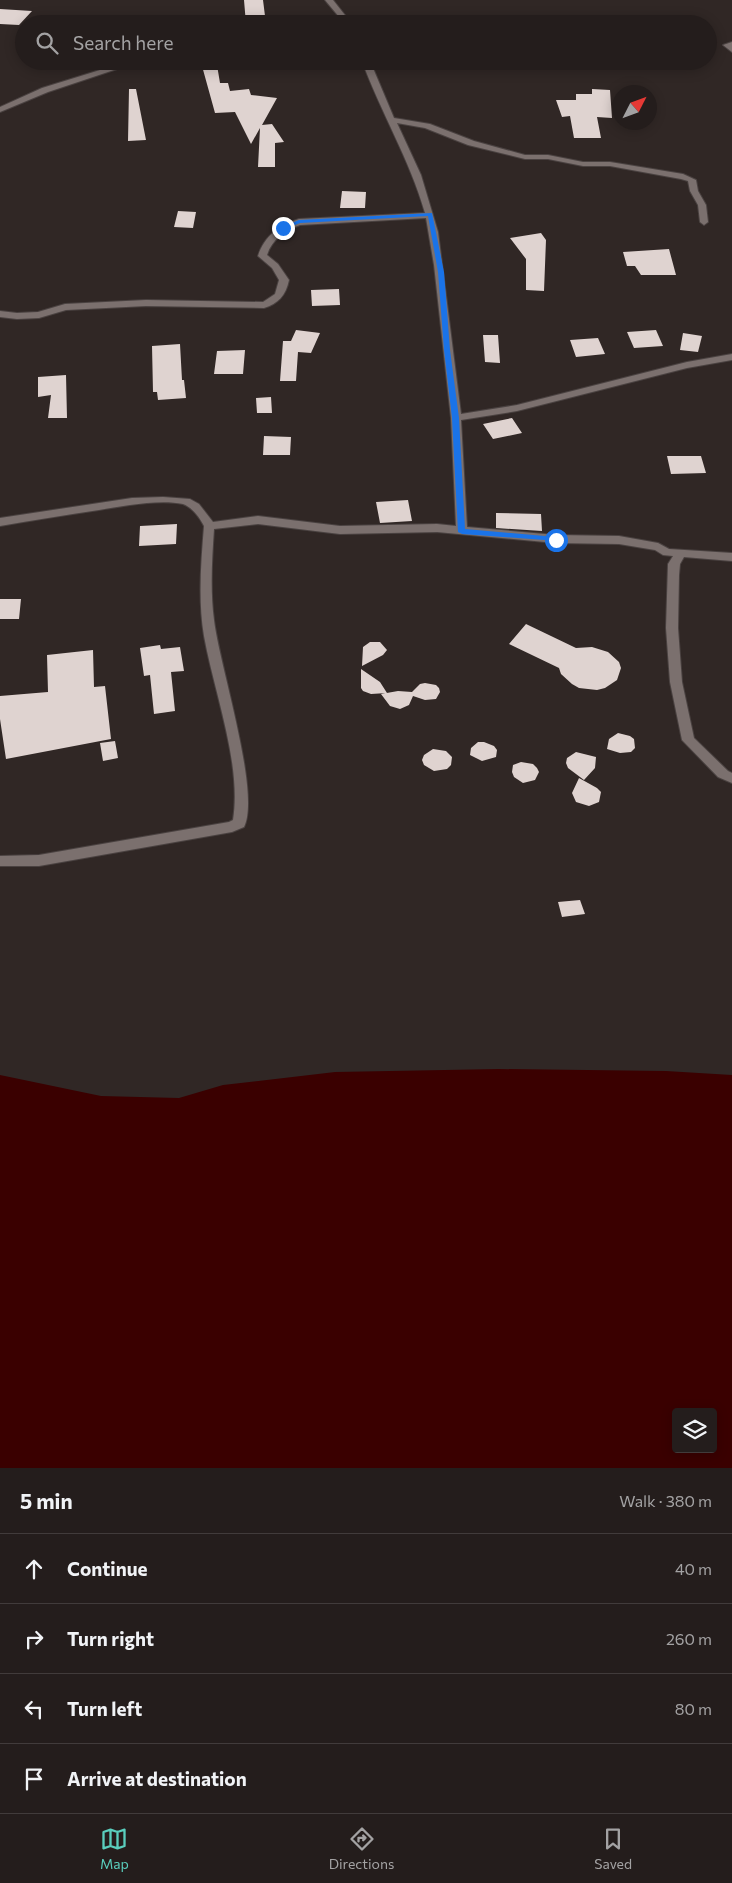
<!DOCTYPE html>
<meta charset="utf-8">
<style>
:root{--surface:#241d1c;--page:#302a29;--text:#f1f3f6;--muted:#a3a2a3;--line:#413b3b;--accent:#5acebd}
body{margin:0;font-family:Commissioner,sans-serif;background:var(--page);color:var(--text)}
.controls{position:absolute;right:15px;bottom:15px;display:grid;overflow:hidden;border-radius:5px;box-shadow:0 2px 12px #0003}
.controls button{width:45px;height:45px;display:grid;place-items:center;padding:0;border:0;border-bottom:1px solid var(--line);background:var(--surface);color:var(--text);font:25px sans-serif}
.compass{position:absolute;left:612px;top:85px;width:45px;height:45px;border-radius:50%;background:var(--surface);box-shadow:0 2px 12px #0003;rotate:48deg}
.stop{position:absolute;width:15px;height:15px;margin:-11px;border:4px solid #1a73e8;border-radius:50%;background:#fff}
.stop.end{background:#1a73e8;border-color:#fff;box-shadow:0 1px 5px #0008}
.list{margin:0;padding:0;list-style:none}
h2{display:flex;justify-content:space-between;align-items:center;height:65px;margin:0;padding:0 20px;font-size:21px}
h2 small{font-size:16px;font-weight:400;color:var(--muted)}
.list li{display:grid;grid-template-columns:32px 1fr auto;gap:15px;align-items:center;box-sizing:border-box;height:70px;padding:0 20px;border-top:1px solid var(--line)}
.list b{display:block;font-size:19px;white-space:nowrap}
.list em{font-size:16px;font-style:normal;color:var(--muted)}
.icon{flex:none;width:28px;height:28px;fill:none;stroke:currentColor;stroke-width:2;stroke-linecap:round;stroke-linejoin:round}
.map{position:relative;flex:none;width:732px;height:1468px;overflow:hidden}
.search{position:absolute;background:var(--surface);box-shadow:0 2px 12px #0003;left:15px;right:15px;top:15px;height:55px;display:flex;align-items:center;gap:12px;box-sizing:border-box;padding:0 18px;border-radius:28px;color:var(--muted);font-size:19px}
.sheet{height:345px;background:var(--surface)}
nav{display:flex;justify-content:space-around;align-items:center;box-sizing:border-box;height:70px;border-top:1px solid var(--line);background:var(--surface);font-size:14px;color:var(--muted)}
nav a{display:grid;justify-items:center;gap:2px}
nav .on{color:var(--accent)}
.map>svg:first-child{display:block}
.water{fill:#3a0000;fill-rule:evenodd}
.building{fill:#dfd3d0}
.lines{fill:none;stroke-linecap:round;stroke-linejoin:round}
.street-casing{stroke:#4a4241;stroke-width:2}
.street{fill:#7b706e;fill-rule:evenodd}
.route{fill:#1a73e8}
</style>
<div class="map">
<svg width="732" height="1468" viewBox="0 0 732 1468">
<rect width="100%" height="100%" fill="#302725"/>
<path class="water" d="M499 1069 666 1071 732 1075V1468H0V1075L101 1096 179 1098 223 1085 335 1072ZM676 1412H713V1449H676Z"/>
<path class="building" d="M244 0H263L266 24H246Z
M0 9 32 11 19 25 0 24Z
M217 65 220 83H228L230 91 249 89 251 95 277 98 262 125 272 124 284 142 275 143V167H258L260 128 251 144 235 112 215 113 202 66Z
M129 89H136L146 140 128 141Z
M592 89 610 90 612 118 597 117 601 138H574L570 116 562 117 556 100H576V94H592Z
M342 191 366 192 365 208H340Z
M178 211 196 212 193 228 174 227Z
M541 233 546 240 544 291 526 290V259L510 238Z
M669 249 676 275H641L635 266H627L623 252Z
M339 289 340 305 312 306 311 290Z
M296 330 320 333 311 353 298 352 296 381H280L283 341H291Z
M656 330 663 346 634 348 627 332Z
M683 333 702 336 698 352 680 350Z
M483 335H498L500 363 485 362Z
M598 338 605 354 576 357 570 340Z
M180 344 182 380H184L186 398 158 400 157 392H153L152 346Z
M245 350 243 374H214L217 351Z
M66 375 67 418H48L51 395 38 397V377Z
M271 397 272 413H257L256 398Z
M512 418 522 433 493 439 483 424Z
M264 436 291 437 290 455H263Z
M667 456H701L706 473 671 474Z
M408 500 412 521 380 523 376 502Z
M496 513 541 514 542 531 496 528Z
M177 524 176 544 139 546 140 526Z
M0 599H21L19 619H0Z
M526 624 576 648 592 647 608 652 619 662 621 668 617 680 605 688 597 690 579 688 572 684 561 674 559 668 509 644Z
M370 642H380L387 650 383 655 362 666 363 647Z
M160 645 161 649 180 647 184 671 171 672 175 711 154 714 150 675 144 676 140 648Z
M93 650 94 687 105 686 111 739 6 759 0 719V696L48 692 47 655Z
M361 669 380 682 387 693 371 694 363 691 361 688Z
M425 683 436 685 439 688 440 692 436 699 425 700 413 696 409 705 400 709 390 706 381 694 398 691 412 692 420 684Z
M618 733 630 736 634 739 635 748 631 752 620 753 607 749 609 739Z
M115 741 118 758 103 761 100 743Z
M478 742H484L494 746 497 750 496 757 482 761 470 755 471 748Z
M433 749 446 751 452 757 451 765 447 769 434 771 424 765 422 760 424 755Z
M576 752 596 757 595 768 584 780 568 768 566 763 567 758Z
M521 762 533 764 537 768 539 772 535 780 523 783 514 777 512 772 513 765Z
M579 778 597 788 601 792 599 802 589 806 576 802 572 793Z
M580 900 585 914 562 917 558 902Z"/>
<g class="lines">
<defs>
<path id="street" d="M325 0H333L352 24H345Z
M732 42V52L723 45Z
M129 61H141L48 92 0 112V107L42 88Z
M362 61H370L394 118 430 124 474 141 525 155H548L583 162H610L683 174 696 180 698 191 706 205 708 222 704 225 700 222 698 205 690 191 688 181 681 179 610 166H583L548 159H525L468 145 425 128 397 123 421 175 438 232 461 414 517 405 687 362 732 354V360L687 368 517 411 461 420 467 527 556 535 619 536 658 543 669 549 732 553V561L684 557 680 564 679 575 678 628 682 682 694 738 728 771 732 773V783L718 777 682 740 670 682 666 628 668 564 673 556 663 555 655 550 619 544 556 543 437 532 340 534 258 524 214 529C212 559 210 590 214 620 219 664 261 793 244 827L232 832 39 866H0V856L39 855 229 822 233 820C242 764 214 692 204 636 198 600 201 563 204 526 200 518 192 507 183 504 159 499 123 506 99 510 66 515 33 520 0 526V518L132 498 163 497 190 499 199 504 213 522 258 516 340 526 437 524 456 526 451 418 434 265 426 218 300 225C285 231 272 239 267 255L278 264 289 280C286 295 278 304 264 308L146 306 66 310 39 318 17 319 0 317V311L17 313 38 312 65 304 146 300 263 302 275 294 279 280 272 268 258 256C264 236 280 225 299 219L425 213C410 160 381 113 362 61Z"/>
</defs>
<use href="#street" class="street-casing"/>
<use href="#street" class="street"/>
</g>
<path class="route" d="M432 213 444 272 450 350 459 418 465 529 556 537 558 538V541L462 534 458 532 452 418 444 350 438 272 428 216 300 223 285 229 280 228 299 220Z"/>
</svg>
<div class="controls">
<button><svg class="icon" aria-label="layers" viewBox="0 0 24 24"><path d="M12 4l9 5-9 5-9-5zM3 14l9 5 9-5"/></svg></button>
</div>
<svg class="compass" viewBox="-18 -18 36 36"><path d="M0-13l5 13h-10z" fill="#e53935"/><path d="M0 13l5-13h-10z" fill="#a3a2a3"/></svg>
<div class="stop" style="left:556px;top:540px"></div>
<div class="stop end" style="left:283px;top:228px"></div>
<div class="search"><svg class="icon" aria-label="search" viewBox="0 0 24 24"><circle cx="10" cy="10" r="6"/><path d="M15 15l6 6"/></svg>Search here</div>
</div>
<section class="sheet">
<h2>5 min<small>Walk · 380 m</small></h2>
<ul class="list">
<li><svg class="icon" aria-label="ahead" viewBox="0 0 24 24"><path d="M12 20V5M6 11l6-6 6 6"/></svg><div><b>Continue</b></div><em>40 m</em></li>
<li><svg class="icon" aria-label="right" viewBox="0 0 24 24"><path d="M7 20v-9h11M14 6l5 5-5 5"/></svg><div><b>Turn right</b></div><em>260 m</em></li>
<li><svg class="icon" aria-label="left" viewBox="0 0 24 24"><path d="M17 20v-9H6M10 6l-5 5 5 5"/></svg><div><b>Turn left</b></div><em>80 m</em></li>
<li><svg class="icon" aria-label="arrive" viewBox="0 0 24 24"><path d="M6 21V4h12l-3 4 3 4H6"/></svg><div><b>Arrive at destination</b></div></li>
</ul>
</section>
<nav>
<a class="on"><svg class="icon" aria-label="map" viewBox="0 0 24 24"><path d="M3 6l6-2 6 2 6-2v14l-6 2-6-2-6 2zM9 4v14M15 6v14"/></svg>Map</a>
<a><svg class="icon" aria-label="directions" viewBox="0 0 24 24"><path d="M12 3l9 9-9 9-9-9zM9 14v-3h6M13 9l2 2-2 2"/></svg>Directions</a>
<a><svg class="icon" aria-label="saved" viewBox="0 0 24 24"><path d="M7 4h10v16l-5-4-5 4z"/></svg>Saved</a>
</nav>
